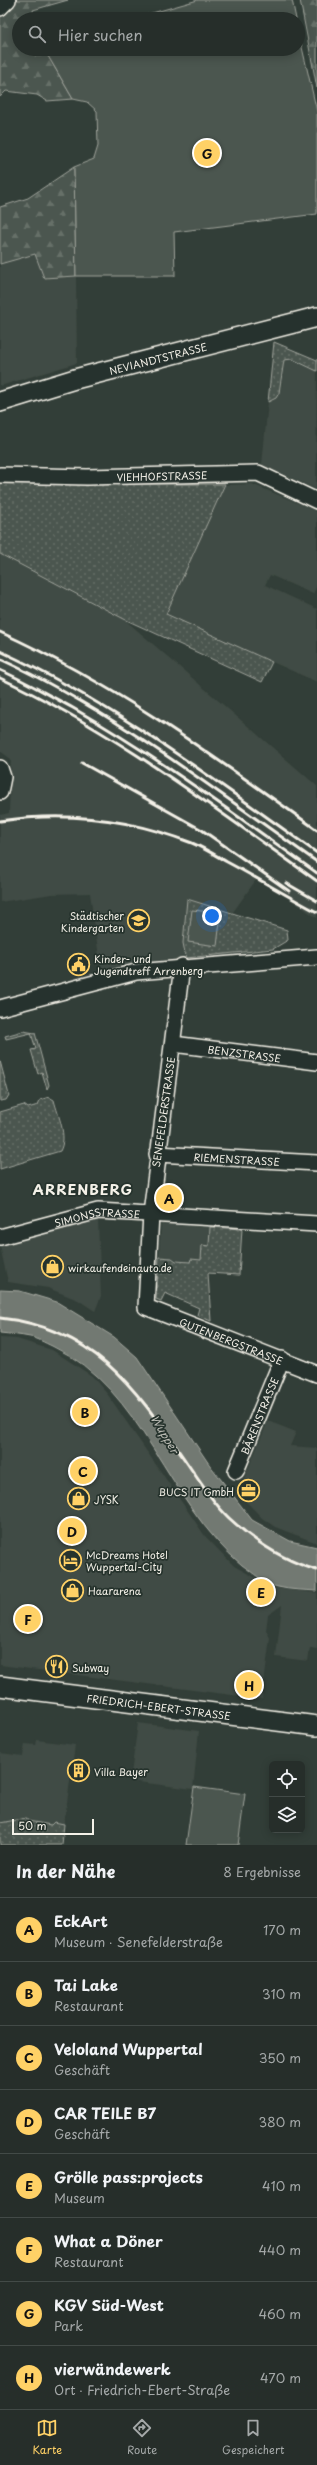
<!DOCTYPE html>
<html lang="de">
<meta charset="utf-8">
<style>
:root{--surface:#262e2a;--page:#323a36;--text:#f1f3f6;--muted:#a4a8a8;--line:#424a47;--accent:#ffd166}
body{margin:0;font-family:"Playpen Sans",sans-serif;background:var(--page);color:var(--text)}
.controls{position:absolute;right:12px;bottom:12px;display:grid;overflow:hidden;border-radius:6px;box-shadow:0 2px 10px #0003}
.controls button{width:36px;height:36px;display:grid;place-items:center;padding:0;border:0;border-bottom:1px solid var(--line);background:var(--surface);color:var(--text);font:20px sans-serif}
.scale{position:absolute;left:12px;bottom:10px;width:82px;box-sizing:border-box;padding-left:4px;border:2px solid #f4f1e8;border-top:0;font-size:11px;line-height:14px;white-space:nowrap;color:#f4f1e8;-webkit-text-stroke:3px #26332d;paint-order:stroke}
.you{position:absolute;left:212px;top:916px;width:14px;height:14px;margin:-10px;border:3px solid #fff;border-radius:50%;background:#1a73e8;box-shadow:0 0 0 6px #1a73e833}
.badge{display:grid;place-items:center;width:26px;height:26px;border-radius:50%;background:var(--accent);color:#111;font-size:13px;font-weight:700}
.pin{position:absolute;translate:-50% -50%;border:2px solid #fff;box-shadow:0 1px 4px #0006}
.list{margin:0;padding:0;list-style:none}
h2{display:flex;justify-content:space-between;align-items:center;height:52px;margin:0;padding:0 16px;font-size:17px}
h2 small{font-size:13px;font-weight:400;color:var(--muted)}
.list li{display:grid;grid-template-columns:26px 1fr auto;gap:12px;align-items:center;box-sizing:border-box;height:64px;padding:0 16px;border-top:1px solid var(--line)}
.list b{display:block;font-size:15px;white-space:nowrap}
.list p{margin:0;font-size:13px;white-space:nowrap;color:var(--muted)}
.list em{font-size:13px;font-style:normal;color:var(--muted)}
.icon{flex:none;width:22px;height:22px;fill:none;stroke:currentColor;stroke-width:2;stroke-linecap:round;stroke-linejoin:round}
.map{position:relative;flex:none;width:317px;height:1845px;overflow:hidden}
.search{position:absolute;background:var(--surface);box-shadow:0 2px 10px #0003;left:12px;right:12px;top:12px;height:44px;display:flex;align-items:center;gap:10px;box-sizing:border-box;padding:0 14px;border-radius:22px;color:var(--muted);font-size:15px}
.sheet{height:564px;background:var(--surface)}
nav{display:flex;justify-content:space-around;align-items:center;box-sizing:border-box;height:56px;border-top:1px solid var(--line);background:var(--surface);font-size:11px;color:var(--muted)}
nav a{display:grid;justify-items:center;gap:2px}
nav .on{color:var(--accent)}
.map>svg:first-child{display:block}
.built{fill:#404b44}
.grass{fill:url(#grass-dots);stroke:#a0a49c}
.forest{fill:url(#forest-firs);stroke:#a0a49c}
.garden{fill:#4c564f;stroke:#a0a49c}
.water{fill:#727972;stroke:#a6a9a1}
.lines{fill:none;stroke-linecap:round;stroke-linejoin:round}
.minor-casing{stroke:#f4f1e8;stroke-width:18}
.major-casing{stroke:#f4f1e8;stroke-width:22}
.minor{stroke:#26332d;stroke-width:15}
.major{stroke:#26332d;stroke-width:19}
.rail{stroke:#f4f1e8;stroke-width:3}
.labels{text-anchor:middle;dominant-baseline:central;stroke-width:3.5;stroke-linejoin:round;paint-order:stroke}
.street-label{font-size:10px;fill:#f4f1e8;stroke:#26332d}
.poi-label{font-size:10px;fill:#f4f1e8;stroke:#26332d;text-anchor:start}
.water-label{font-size:11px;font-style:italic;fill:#babbb3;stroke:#26332d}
.district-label{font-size:14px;font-weight:bold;letter-spacing:1px;fill:#f4f1e8;stroke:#26332d}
</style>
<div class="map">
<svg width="317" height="1845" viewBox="0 0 317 1845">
<defs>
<pattern id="grass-dots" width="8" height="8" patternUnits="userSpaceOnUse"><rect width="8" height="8" fill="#4c564f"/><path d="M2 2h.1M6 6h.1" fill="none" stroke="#666f68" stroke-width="1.8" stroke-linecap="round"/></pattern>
<pattern id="forest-firs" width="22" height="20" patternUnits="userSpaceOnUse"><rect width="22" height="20" fill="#4c564f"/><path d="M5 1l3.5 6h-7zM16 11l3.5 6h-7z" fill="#666f68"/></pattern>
</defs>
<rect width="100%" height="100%" fill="#323e38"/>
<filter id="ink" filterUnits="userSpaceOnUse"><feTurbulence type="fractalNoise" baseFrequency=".025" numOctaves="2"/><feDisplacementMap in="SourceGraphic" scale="8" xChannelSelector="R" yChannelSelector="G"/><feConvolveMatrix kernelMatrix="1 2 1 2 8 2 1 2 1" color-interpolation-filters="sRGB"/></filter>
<g filter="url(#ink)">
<path class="built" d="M35 254 44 278 76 276 77 363 0 386V264Z
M292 359 317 371 316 489 262 465 268 402 272 401 281 387 284 360Z
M252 484 317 511V585L313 594 270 575 265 585 317 609V682L166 614 224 485Z
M0 554 124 619 317 786V918L224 853 258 877 233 912 187 899 183 943 186 958 132 964 101 971 90 893 52 894 0 902V815L9 813 11 759 0 751Z
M98 1220 101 1296 95 1311 78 1300 48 1288 8 1282 0 1246Z
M161 1224 210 1227 209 1246 202 1260 191 1259V1262L176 1261 172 1258 159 1257Z
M0 1338 17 1339 52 1350 92 1376 108 1395 205 1536 234 1566 274 1588 317 1593V1649L310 1648 308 1661 276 1657 282 1605 268 1615 266 1630 270 1638 262 1699 0 1665Z
M268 1421 296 1432 290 1446 317 1448V1543L275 1527 262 1518 238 1493Z
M138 1723 199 1731 193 1789 130 1781Z
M37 1740 75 1745 64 1824 54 1822 51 1825 28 1821 26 1818 0 1823V1753L23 1756 25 1744 36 1745Z"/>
<path class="grass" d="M274 342 317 360V371L292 359 284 360 279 393 276 398 268 402Z
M0 481 127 484H225L166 614 272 662 262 682 124 619 0 554Z
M187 899 287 930 288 940 273 949 186 958 183 943Z
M23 1031 35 1033 49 1085 47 1089 42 1072 38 1074 31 1050 36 1049 31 1033 6 1039 5 1036Z
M0 1061 9 1095 6 1100 0 1101Z
M49 1097 54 1100C58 1116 68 1136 60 1151L0 1169V1112L24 1105 28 1108 38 1105 40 1100Z
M210 1227 242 1229 239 1275 208 1273 211 1321 197 1315 199 1308 165 1293 161 1301 156 1299 159 1257 172 1258 176 1261 190 1262 191 1259 201 1260 202 1245 209 1246Z
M26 1818 28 1821 51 1825 54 1822 64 1824 62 1845H0V1823Z"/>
<path class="forest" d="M0 0H68L33 10 35 19H19V49H44L73 99 47 101 37 95 6 91 0 97Z
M300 0H317V88Z
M74 167 76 276 44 278 35 254 0 264V207L28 198Z"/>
<path class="garden" d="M198 0H292L296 19H131Z
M298 30 317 112V214L174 232 175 276H76L74 167 94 159 98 146 97 111 87 102 73 99 44 49H298Z
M192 910 221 913 217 946 188 942Z
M194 1787 245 1794 238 1845H186Z"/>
<path class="water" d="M0 1290 20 1291 57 1302 114 1337 137 1357 209 1464 252 1520 290 1541 317 1547V1591C304 1590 290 1590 278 1587 266 1585 252 1572 242 1565 167 1504 144 1389 52 1346 45 1343 37 1338 30 1337 20 1335 10 1334 0 1333Z"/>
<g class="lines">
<defs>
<g id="minor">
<path d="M0 8 8 0"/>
<path id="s1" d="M0 475 87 477 258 473 317 501"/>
<path d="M0 768 3 777 0 792"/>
<path id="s2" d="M182 966 151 1214 146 1307 317 1374"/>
<path d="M0 1008 136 972 317 957"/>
<path id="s3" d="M173 1044 317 1062"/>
<path id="s4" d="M157 1154 317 1163"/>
<path id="s5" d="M0 1237 98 1211 317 1224"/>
<path id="s6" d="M236 1471 282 1359"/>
</g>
<g id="major">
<path id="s7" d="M0 402 75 379 317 317"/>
<path id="s8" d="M0 1686 317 1726"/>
</g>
</defs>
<use href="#minor" class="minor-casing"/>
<use href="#major" class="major-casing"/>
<use href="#minor" class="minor"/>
<use href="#major" class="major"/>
<path class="rail" d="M0 632C115 684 215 757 317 830
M0 651C115 704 214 780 317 853
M0 659C115 712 214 790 317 862
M0 670C25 681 49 695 73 708 158 757 237 816 317 873
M0 678C114 731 215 809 317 881
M82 763 202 830 289 891
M0 821C65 811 131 819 192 843 204 848 215 855 227 862 257 878 287 896 317 912
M286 883 317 901
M0 1318C95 1328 135 1388 185 1460 198 1479 212 1502 229 1518 254 1541 284 1561 317 1570"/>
</g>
</g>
<defs>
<symbol id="school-ring" viewBox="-11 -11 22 22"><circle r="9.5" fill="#26332d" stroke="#ffd166" stroke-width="1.5"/><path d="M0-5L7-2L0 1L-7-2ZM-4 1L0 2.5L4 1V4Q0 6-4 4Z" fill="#ffd166"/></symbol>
<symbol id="civic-ring" viewBox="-11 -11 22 22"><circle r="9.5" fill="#26332d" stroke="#ffd166" stroke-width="1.5"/><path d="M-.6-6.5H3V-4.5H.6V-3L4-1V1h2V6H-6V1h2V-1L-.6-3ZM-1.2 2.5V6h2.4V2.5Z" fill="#ffd166"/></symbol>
<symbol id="shop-ring" viewBox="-11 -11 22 22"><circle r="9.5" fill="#26332d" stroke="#ffd166" stroke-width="1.5"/><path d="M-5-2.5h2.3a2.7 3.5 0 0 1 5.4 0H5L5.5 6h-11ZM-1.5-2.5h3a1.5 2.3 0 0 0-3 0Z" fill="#ffd166"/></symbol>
<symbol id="office-ring" viewBox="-11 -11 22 22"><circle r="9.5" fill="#26332d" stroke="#ffd166" stroke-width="1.5"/><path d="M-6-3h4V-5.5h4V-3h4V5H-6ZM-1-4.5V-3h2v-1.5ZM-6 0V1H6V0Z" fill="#ffd166"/></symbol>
<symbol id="hotel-ring" viewBox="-11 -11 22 22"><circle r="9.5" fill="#26332d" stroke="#ffd166" stroke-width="1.5"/><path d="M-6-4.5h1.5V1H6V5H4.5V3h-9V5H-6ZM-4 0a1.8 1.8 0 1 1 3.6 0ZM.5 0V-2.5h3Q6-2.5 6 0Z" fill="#ffd166"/></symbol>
<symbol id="restaurant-ring" viewBox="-11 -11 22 22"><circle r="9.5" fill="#26332d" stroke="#ffd166" stroke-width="1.5"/><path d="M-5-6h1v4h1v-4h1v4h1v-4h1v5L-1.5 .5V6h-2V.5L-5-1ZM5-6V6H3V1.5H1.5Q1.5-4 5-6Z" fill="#ffd166"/></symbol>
<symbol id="building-ring" viewBox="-11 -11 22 22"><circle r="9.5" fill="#26332d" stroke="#ffd166" stroke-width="1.5"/><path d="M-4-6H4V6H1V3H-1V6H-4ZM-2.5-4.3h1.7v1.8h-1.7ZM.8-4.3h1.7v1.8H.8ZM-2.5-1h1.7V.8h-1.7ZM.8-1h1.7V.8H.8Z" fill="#ffd166"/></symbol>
</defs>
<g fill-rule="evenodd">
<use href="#school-ring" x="126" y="908" width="25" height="25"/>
<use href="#civic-ring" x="66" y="952" width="25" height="25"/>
<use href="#shop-ring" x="40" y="1254" width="25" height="25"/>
<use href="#office-ring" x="236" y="1478" width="25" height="25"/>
<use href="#shop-ring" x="66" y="1486" width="25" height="25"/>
<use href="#hotel-ring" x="58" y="1548" width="25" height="25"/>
<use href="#shop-ring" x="60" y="1578" width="25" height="25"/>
<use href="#restaurant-ring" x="44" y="1654" width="25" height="25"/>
<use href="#building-ring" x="66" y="1758" width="25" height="25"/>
</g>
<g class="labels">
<g class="street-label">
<text stroke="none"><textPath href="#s7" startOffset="164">NEVIANDTSTRASSE</textPath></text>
<text stroke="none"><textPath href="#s1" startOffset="162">VIEHHOFSTRASSE</textPath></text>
<text stroke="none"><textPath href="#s3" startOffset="72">BENZSTRASSE</textPath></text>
<text transform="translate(163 1112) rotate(-82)">SENEFELDERSTRASSE</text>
<text stroke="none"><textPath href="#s4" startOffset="80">RIEMENSTRASSE</textPath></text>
<text stroke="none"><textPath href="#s5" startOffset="100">SIMONSSTRASSE</textPath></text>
<text stroke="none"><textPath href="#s2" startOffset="435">GUTENBERGSTRASSE</textPath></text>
<text stroke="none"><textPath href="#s6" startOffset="60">BÄRENSTRASSE</textPath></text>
<text stroke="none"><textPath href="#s8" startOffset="160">FRIEDRICH-EBERT-STRASSE</textPath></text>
</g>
<g class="poi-label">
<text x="124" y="915" text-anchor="end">Städtischer<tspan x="124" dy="12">Kindergarten</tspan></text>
<text x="94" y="958">Kinder- und<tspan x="94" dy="12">Jugendtreff Arrenberg</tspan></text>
<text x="68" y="1267">wirkaufendeinauto.de</text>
<text x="234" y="1491" text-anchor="end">BUCS IT GmbH</text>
<text x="94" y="1499">JYSK</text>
<text x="86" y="1554">McDreams Hotel<tspan x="86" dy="12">Wuppertal-City</tspan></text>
<text x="88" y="1590">Haararena</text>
<text x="72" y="1667">Subway</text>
<text x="94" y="1771">Villa Bayer</text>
</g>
<g class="water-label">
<text transform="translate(165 1434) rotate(59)">Wupper</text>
</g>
<g class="district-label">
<text x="83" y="1189">ARRENBERG</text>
</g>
</g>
</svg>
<div class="controls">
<button><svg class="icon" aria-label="locate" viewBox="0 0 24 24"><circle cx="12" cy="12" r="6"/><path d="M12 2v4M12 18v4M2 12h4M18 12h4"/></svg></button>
<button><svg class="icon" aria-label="layers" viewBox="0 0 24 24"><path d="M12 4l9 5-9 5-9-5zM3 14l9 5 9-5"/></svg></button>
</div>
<div class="scale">50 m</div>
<div class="you"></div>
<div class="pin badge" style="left:169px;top:1198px">A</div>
<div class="pin badge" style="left:85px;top:1412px">B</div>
<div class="pin badge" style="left:83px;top:1471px">C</div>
<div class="pin badge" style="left:72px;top:1531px">D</div>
<div class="pin badge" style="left:261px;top:1592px">E</div>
<div class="pin badge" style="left:28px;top:1619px">F</div>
<div class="pin badge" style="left:207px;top:153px">G</div>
<div class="pin badge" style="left:249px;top:1685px">H</div>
<div class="search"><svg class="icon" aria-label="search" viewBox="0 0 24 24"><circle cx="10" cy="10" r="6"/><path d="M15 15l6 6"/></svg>Hier suchen</div>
</div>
<section class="sheet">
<h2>In der Nähe<small>8 Ergebnisse</small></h2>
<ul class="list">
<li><span class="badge">A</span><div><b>EckArt</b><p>Museum · Senefelderstraße</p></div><em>170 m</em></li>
<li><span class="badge">B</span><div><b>Tai Lake</b><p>Restaurant</p></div><em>310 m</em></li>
<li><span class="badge">C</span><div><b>Veloland Wuppertal</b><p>Geschäft</p></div><em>350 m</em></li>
<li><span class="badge">D</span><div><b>CAR TEILE B7</b><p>Geschäft</p></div><em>380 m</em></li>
<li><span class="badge">E</span><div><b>Grölle pass:projects</b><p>Museum</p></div><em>410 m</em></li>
<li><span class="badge">F</span><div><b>What a Döner</b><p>Restaurant</p></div><em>440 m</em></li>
<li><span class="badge">G</span><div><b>KGV Süd-West</b><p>Park</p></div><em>460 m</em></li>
<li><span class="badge">H</span><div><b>vierwändewerk</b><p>Ort · Friedrich-Ebert-Straße</p></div><em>470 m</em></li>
</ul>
</section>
<nav>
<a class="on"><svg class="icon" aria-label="map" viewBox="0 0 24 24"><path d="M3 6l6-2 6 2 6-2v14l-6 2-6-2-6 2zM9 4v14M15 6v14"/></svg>Karte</a>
<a><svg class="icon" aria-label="directions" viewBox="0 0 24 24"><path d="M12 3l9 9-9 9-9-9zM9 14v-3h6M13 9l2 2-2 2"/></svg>Route</a>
<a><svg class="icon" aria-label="saved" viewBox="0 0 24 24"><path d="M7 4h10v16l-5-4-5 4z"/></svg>Gespeichert</a>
</nav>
